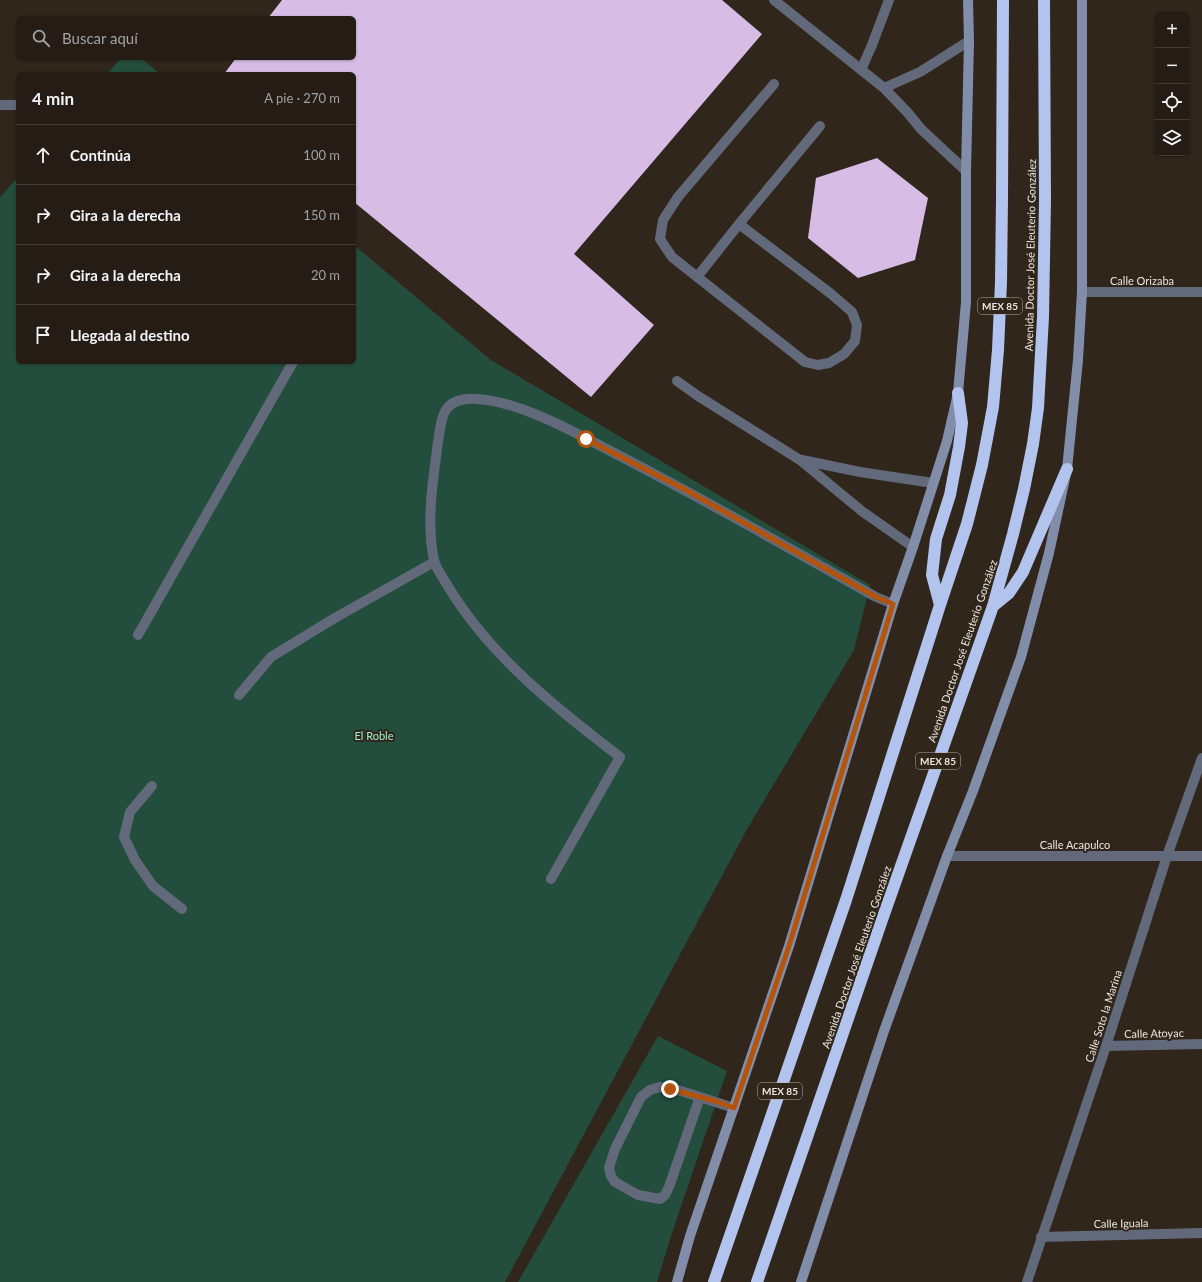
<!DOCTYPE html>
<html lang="es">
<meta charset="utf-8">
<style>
:root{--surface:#241c15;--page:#302922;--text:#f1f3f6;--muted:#a3a1a0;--line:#413a34}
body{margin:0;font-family:Lato,sans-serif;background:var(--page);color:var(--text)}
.controls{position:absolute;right:12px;top:12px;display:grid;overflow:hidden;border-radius:6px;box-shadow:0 1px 3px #0004}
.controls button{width:36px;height:36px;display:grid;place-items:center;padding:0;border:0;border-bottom:1px solid var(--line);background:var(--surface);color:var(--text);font:20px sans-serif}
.stop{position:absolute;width:12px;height:12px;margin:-9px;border:3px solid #b45309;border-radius:50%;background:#fff}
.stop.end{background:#b45309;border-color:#fff;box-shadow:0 1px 4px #0008}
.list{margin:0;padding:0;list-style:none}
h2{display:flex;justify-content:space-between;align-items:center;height:52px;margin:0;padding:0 16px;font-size:17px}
h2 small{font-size:13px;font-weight:400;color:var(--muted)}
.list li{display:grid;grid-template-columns:26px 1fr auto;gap:12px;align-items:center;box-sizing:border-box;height:60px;padding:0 16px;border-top:1px solid var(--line)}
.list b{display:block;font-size:15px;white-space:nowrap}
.list em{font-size:13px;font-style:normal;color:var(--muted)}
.icon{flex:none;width:22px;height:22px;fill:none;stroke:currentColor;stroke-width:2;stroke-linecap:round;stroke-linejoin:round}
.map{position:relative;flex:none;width:1202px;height:1282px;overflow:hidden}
.search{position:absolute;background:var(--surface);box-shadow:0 1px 3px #0004;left:16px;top:16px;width:340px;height:44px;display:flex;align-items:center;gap:10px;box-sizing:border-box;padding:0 14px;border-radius:6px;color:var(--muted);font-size:15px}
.panel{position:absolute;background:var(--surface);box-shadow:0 1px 3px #0004;left:16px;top:72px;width:340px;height:292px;border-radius:6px}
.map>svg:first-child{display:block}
.green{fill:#234d3c}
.building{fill:#d7bde6}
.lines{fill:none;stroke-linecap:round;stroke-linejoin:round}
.lane{stroke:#62697a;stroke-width:10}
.street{stroke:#62697a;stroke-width:10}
.secondary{stroke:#828ea9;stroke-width:10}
.highway{stroke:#b2c4ee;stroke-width:12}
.route{stroke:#b45309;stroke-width:5}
.labels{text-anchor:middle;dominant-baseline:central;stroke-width:4;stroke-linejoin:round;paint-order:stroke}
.shield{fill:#30261c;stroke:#b3aba3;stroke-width:1}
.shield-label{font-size:10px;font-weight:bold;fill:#ebe4dd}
.street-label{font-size:11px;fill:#ebe4dd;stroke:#30261c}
.park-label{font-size:11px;fill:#a0f0cd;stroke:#30261c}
</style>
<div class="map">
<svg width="1202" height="1282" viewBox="0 0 1202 1282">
<rect width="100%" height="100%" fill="#30261c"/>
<path class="green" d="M121 58H141L160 74H107Z
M18 177V362H354V245L491 360 870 585 854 650 747 829 505 1282H0V197Z
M658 1036 727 1071 672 1233 657 1282H518Z"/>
<path class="building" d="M282 0H722L762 34 574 254 654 325 591 397 354 202V74H224L236 58H354V18H268Z
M877 158 928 198 915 260 858 278 808 238 816 178Z"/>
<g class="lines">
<path class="lane" d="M774 0 884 88 908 113 921 129 966 171
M861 70 872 45 889 0
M884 88 920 72 969 41
M739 224 830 293 852 312 857 325 855 341 844 354 829 363 818 365 805 362 672 257 660 239 663 220 678 197 774 84
M697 277 739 224 820 126
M677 381 698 396 800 460 863 512 913 547
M802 460 860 472 933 483
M138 635 293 362
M239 695 271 657 333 619 434 562
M152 786 130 812 124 837 135 860 153 886 182 909
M551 879 620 757C556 708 491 657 449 588 444 579 436 569 434 560 426 523 433 479 438 442 442 415 443 397 477 399 524 402 579 435 620 456 707 501 791 549 876 597L893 604
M660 1087 681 1091 700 1097 669 1187 665 1195 660 1199 638 1195 615 1182 611 1176 609 1168 615 1149 641 1097 650 1090Z
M700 1097 734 1108"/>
<path class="street" d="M0 105H18
M1082 292H1202
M947 856H1202
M1106 1046 1202 1044
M1041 1237 1202 1233
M1027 1282 1106 1046 1167 856 1202 758"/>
<path class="secondary" d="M677 1282 690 1236 789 946 893 604 913 547 947 441 958 393 966 302V171L969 41 968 0
M801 1282 884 1031 947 856 973 791 1021 657 1049 553 1067 469 1078 360 1082 292V0"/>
<path class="highway" d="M940 605 932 575 936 539 950 495 959 447 962 423 958 393
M993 606 1009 593 1023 572 1067 469
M714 1282 846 900 940 605 967 524 982 465 993 407 998 350 1001 282 1002 199 1003 0
M757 1282 883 917 993 606 1013 534 1024 489 1033 444 1038 408 1043 317 1045 200 1044 0"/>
</g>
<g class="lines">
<path class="route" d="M586 439 684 489 876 597 893 604 789 946 734 1108 715 1101 670 1089"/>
</g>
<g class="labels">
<g class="shield">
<rect x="978" y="298" width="44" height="16" rx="3"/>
<rect x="916" y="753" width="44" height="16" rx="3"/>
<rect x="758" y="1083" width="44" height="16" rx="3"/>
</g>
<g class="shield-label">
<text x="1000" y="306">MEX 85</text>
<text x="938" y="761">MEX 85</text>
<text x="780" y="1091">MEX 85</text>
</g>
<g class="street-label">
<text transform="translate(1030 255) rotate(-89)">Avenida Doctor José Eleuterio González</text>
<text x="1142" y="280">Calle Orizaba</text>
<text transform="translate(962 651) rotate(-71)">Avenida Doctor José Eleuterio González</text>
<text x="1075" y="844">Calle Acapulco</text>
<text transform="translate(856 957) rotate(-71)">Avenida Doctor José Eleuterio González</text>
<text transform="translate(1103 1016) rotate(-72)">Calle Soto la Marina</text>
<text transform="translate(1154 1033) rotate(-1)">Calle Atoyac</text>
<text transform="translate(1121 1223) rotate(-1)">Calle Iguala</text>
</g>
<g class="park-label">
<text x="374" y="735">El Roble</text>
</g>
</g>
</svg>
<div class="controls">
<button>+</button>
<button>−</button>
<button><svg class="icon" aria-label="locate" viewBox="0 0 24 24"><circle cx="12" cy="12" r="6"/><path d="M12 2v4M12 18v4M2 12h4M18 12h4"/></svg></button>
<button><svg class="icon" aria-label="layers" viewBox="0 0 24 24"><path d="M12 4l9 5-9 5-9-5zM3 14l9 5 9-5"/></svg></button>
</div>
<div class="stop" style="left:586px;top:439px"></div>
<div class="stop end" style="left:670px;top:1089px"></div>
<div class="search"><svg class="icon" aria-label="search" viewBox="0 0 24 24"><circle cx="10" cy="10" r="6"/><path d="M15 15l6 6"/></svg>Buscar aquí</div>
<section class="panel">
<h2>4 min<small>A pie · 270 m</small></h2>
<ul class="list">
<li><svg class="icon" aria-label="ahead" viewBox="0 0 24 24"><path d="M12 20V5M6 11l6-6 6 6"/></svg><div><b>Continúa</b></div><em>100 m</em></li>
<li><svg class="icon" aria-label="right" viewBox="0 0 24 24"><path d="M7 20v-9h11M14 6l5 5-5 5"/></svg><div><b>Gira a la derecha</b></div><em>150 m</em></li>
<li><svg class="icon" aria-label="right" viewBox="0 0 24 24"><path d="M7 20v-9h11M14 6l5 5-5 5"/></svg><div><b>Gira a la derecha</b></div><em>20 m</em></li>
<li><svg class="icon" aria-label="arrive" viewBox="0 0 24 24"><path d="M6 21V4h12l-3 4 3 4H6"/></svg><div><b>Llegada al destino</b></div></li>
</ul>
</section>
</div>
